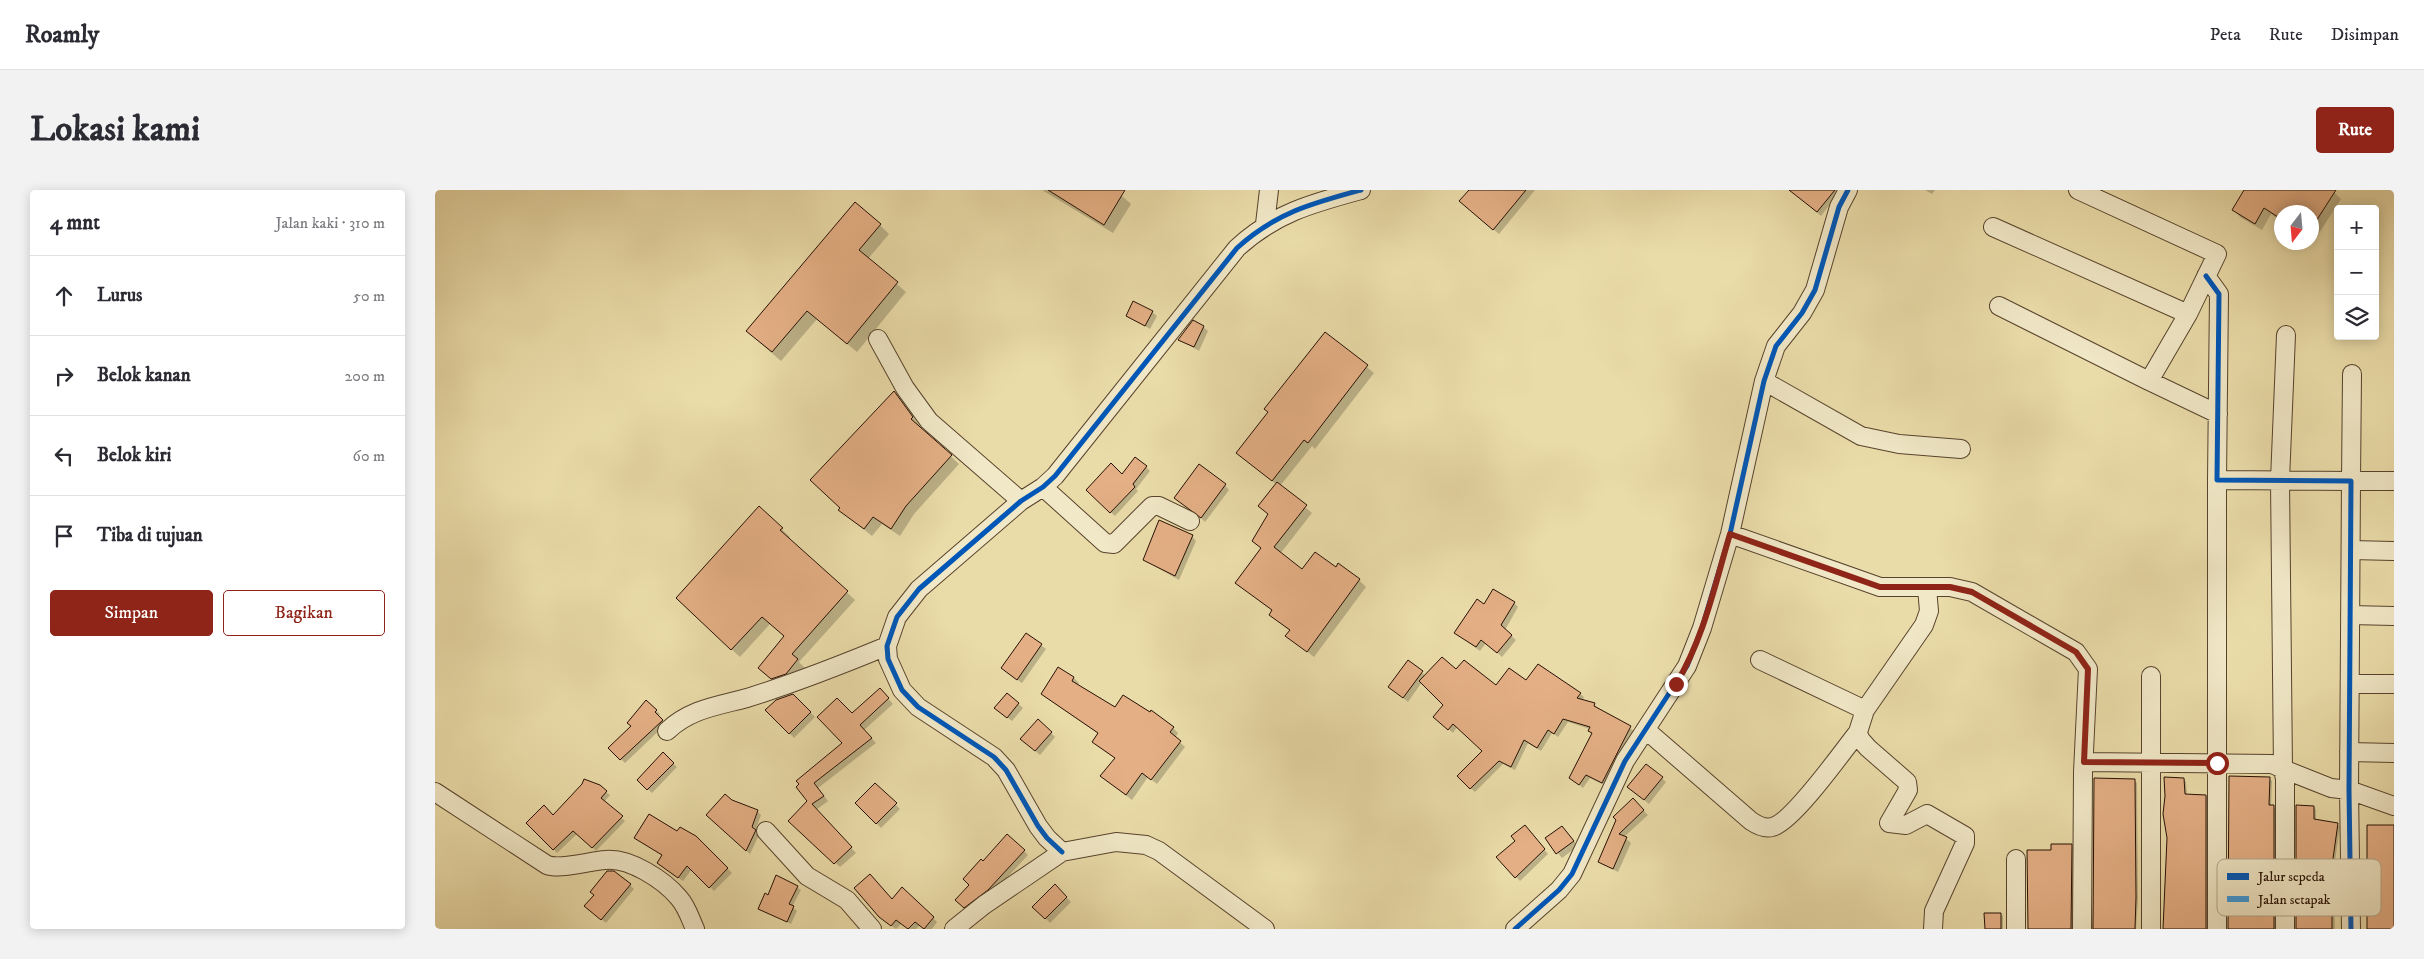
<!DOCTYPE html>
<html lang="id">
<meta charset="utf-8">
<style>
:root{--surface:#fff;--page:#f2f2f3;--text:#2b2b33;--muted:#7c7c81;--line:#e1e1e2;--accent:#8f2418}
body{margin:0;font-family:"IM FELL DW Pica",serif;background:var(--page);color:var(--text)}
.controls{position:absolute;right:15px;top:15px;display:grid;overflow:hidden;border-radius:5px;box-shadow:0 2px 12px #0003}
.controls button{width:45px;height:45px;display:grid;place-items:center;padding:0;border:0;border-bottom:1px solid var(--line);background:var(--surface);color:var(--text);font:25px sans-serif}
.compass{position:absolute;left:1839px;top:15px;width:45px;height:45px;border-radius:50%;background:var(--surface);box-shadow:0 2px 12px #0003;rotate:196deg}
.stop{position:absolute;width:15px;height:15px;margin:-11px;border:4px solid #8f2418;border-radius:50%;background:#fff}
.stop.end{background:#8f2418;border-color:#fff;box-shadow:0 1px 5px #0008}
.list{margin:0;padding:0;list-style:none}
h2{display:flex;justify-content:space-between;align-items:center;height:65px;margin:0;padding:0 20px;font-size:21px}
h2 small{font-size:16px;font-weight:400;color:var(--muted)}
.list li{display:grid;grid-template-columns:32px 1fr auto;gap:15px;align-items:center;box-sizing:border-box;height:80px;padding:0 20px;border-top:1px solid var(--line)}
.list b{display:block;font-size:19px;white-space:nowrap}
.list em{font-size:16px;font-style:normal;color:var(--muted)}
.actions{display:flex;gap:10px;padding:15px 20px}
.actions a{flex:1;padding:11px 0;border:1px solid var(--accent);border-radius:5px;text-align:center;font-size:18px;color:var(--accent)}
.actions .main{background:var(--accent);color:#fff}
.icon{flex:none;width:28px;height:28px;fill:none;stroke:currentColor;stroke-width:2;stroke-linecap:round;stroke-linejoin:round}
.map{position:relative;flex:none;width:1959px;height:739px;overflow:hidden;border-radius:5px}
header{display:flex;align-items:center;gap:30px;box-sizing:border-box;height:70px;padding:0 25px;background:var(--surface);border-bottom:1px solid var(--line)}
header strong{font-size:24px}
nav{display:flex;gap:28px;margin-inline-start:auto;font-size:18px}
.intro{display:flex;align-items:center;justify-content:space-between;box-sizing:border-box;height:120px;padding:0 30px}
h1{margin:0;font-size:35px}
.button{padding:12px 22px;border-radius:5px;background:var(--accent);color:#fff;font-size:18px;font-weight:700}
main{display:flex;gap:30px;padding:0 30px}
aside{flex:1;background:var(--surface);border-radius:5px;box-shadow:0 2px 12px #0003}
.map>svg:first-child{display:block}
.shadow{fill:#0003}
.building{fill:#e4af85;stroke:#261003}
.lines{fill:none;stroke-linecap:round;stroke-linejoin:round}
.minor-casing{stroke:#57432c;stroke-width:20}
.minor{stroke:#f1e8c7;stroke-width:18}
.quiet{stroke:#3c9add;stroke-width:4;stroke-dasharray:8 4;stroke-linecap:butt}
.cycleway-casing{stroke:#f1e8c7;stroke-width:8}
.cycleway{stroke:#0057b8;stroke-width:5}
.route{stroke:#8f2418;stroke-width:6}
.key{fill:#f1e8c7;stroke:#b4a78c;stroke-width:1}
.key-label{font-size:14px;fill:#261003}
</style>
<header>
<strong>Roamly</strong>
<nav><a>Peta</a><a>Rute</a><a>Disimpan</a></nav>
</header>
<div class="intro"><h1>Lokasi kami</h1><a class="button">Rute</a></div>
<main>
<aside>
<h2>4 mnt<small>Jalan kaki · 310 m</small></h2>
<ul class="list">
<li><svg class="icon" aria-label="ahead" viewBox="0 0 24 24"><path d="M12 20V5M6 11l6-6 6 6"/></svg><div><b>Lurus</b></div><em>50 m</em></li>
<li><svg class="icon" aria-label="right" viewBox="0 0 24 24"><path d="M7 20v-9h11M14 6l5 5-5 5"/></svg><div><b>Belok kanan</b></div><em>200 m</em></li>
<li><svg class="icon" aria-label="left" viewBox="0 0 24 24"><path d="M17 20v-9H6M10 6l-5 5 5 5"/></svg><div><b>Belok kiri</b></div><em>60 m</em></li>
<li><svg class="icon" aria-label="arrive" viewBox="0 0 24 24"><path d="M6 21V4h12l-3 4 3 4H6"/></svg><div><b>Tiba di tujuan</b></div></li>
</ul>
<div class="actions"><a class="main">Simpan</a><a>Bagikan</a></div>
</aside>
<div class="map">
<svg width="1959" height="739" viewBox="0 0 1959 739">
<rect width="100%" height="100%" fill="#eadca9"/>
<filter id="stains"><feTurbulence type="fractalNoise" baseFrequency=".004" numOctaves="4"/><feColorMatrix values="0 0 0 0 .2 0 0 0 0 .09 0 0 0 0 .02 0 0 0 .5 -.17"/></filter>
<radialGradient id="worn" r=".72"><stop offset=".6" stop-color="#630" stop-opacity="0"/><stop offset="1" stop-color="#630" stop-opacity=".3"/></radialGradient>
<path class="shadow" d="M607 0H680L696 14 678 43Z
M1035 0H1100L1064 44 1031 16Z
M1355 0H1406L1386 26Z
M1490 0H1500L1497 4Z
M1811 0H1897L1906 9 1879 51 1876 49V22H1846V31L1836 24 1827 40 1805 27 1799 20Z
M445 35 454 44 433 69 471 102 422 162 382 129 346 171 322 150Z
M717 122 722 126 715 139 692 126Z
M768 137 773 141 764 161 745 150Z
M890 143 939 183 880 259 877 256 845 296 877 323 845 364 867 381 901 379 924 390 931 397 879 467 852 446 855 441 835 425 838 421 802 393 827 359 818 351 834 325 825 316 842 295 809 269 834 222Z
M459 203 485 236 484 237 524 274 479 324 465 346 447 334 437 346 405 320Z
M711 277 715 281 701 299 703 301 680 326 652 300Z
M790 295 794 300 770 332 766 328Z
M324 318 355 347 353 349 420 410 364 472 370 478 359 492 345 496 324 478 350 447 335 434 305 467 250 416Z
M724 332 757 346 761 351 744 390 709 370Z
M1079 413 1083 417 1070 440 1081 450 1067 467 1051 453 1045 461 1021 443 1049 416Z
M592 445 611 459 587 493 572 483Z
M973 472 991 486 1021 480 1062 497 1091 492 1145 504 1149 507 1147 511 1159 515 1199 541 1171 596 1155 588 1148 598 1135 588 1158 544 1155 539 1133 532 1123 547 1117 543 1106 561 1093 553 1080 580 1068 574 1040 602 1023 586 1049 561 1022 537 1018 543 1003 530 1009 515 987 492 973 512 954 497Z
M623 478 639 488 644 493 642 496 680 519 738 538 743 543 740 548 750 557 722 594 713 587 697 610 672 591 681 569 658 552 664 544 607 504Z
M445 500 458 514 429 540 441 553 383 598 393 611 381 620 421 663 405 677 359 635 373 611 362 597 409 554 417 525Z
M572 504 588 518 577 531 565 522Z
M358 505 380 527 359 548 332 520Z
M211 512 225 524 223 527 231 534 190 573 175 558 198 537Z
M616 543 620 547 605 565 591 553Z
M228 564 242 577 217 603 203 590Z
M1227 588 1231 592 1214 614 1198 601Z
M1834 588 1837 591 1836 617 1842 619V739H1794Z
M1749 589 1751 592 1752 605 1771 606 1773 608V739H1730L1733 648Z
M1700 591 1702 593 1703 711 1701 739H1657L1661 654Z
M148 594 171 602 175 605 169 612 190 631 161 661 143 643 122 663 93 633 118 627Z
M440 594 465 619 446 638 422 613Z
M1198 610 1213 625 1189 647 1196 653 1183 682 1164 672Z
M297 611 322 621 326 625 320 641 324 645 315 664 273 625Z
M1879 617 1881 620V631L1902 634 1905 637 1897 691 1899 694 1900 739H1862Z
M1094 641 1113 664 1085 691 1081 687 1082 651Z
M1131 641 1143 656 1127 668 1111 649Z
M260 647 297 683 279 701 257 679 248 691 228 677V666L200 648Z
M1636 655 1639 658 1638 739H1594L1618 661Z
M589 661 593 665 557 704 534 721 522 710 536 695 549 673Z
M342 686 366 700 357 717 362 721 356 734 325 718 334 707Z
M195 695 199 699 171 733 155 720Z
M620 696 636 712 615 733 599 717Z
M458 710 498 728 502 732 497 739H489L485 735 481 739H473L466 734 461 739 450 731Z
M1566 724 1568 726V739H1551Z"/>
<path class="building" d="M613 0H690L669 35Z
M1034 0H1091L1058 40 1024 11Z
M1354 0H1400L1382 22Z
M1809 0H1901L1876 39V22H1846V29L1829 18 1820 34 1797 20Z
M420 12 446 34 424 60 463 92 412 154 372 121 337 162 311 141Z
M698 111 718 121 710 136 691 126Z
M758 130 769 136 759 157 743 150Z
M890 142 933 175 873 253 869 250 837 291 801 263 833 222 829 219Z
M459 201 478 227 476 229 517 265 471 316 456 339 438 327 429 339 403 320 405 318 375 290Z
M700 267 712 276 698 294 700 297 675 323 651 300 676 273 687 284Z
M764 274 791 294 766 328 739 308Z
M842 292 872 315 839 357 867 379 880 362 901 377 903 373 925 389 872 462 850 446 855 440 834 425 837 420 800 393 826 358 817 351 833 324 823 316Z
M324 316 348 338 345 340 413 401 357 464 363 469 351 484 336 489 323 478 349 446 327 427 296 460 241 408Z
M724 330 758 345 740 386 708 370Z
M1058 399 1080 412 1066 435 1077 445 1062 463 1046 450 1041 457 1019 443 1042 409 1049 414Z
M591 443 607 454 582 490 566 478Z
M1007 467 1021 479 1029 470 1061 495 1074 478 1091 490 1103 474 1146 503 1142 508 1160 513 1159 516 1196 536 1167 593 1151 585 1144 595 1134 588 1157 543 1153 541 1155 537 1128 529 1119 544 1113 540 1102 558 1089 550 1076 577 1064 571 1035 599 1022 586 1047 561 1018 534 1013 540 998 527 1008 515 984 491Z
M973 470 988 481 968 508 953 497Z
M623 477 639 487 637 491 680 517 688 505 715 522 716 520 739 537 735 542 746 551 716 590 707 583 691 605 665 586 680 568 657 552 663 543 606 504Z
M445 498 454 508 425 535 437 548 379 593 389 606 377 614 417 657 399 674 353 631 372 611 361 597 364 594 361 591 407 553 382 527 402 508 417 523Z
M572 503 584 513 572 528 559 518Z
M358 504 376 522 354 544 330 520 341 510Z
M211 510 222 520 220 522 228 530 185 570 173 558 196 536 192 533Z
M603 529 617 542 600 561 585 549Z
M228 562 239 573 212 600 202 590Z
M1211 574 1228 587 1209 610 1192 597Z
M1794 586 1835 587 1834 615H1839V739H1793Z
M1729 587 1749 588 1750 604 1771 605V739H1728L1732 648 1728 624 1730 606Z
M1659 588 1700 589 1701 707 1700 739H1658Z
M149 589 165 595 172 601 166 608 188 626 157 658 138 641 118 660 91 633 109 615 118 625 147 594Z
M440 593 462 613 441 634 420 613Z
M290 604 297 610 323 620 317 637 321 640 311 661 271 625Z
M1198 608 1209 620 1184 644 1192 647 1178 679 1163 672 1181 630 1178 627Z
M1861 615 1879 616V629L1903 633 1895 690H1897V739H1861Z
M214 624 242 641 245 637 261 646 293 678 274 698 252 676 243 688 222 673 227 665 199 648Z
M1090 635 1110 659 1080 688 1061 667 1080 651 1076 646Z
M1932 635H1959V739H1932Z
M1127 636 1139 651 1121 664 1110 648Z
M572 644 590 660 553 700 529 718 520 710 534 695 528 689 546 669 548 671Z
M1616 654H1637L1636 739H1593L1592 660H1616Z
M172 681H179L196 694 166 730 149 716 159 705 155 702Z
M435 684 457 709 467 697 499 727 489 739 480 732 473 739 461 730 456 736 444 727 419 698Z
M341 685 363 696 354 714 359 716 352 732 323 719 330 703 333 705Z
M620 694 632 707 610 729 597 717Z
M1549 723H1566V739H1550Z"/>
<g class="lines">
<defs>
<path id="minor" d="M830 34 834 0
M1558 37 1753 124 1782 64 1643 0
M1771 86 1784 104 1782 290 1916 291 1914 600 1916 739
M1564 116 1714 191
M1753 124 1714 191 1783 224
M1851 145 1845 290 1848 579 1896 598 1914 600 1959 616
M443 149 470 198 494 231 586 311
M1917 184 1916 291H1959
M1329 191 1426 246 1464 254 1526 259
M1782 290V739
M608 297 670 353 679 354 717 316H724L755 331
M1295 344 1445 397H1515L1537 402 1641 462 1653 479 1648 582 1647 739
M1916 360 1959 361
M1492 398 1494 421 1489 435 1430 520 1423 542 1425 549 1433 558 1472 592 1473 600 1454 633 1471 635 1492 624 1530 646V653L1499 721 1498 739
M1915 425 1959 426
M1325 470 1430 520
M1915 494H1959
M1211 540 1316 631C1322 635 1330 639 1337 637 1357 633 1408 561 1423 542
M232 541C255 519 282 516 312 508 360 493 406 475 452 456
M1914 562 1959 563
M1649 572 1837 574 1848 579 1850 589V739
M0 602 112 675C126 680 155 671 170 670 194 667 229 690 244 708 252 717 255 728 260 739
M331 641 372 686 412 710 437 739
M627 662 612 648 603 636 571 580 559 567 483 517 467 500 453 469 452 456 462 427 484 399 586 311 608 297 620 286 802 58C840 23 878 13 926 0
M519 739 549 715 627 662 681 652 711 655 724 661 830 739
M1080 739 1124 700 1137 684 1190 571 1252 476 1267 438 1295 344 1329 191 1341 156 1367 123 1380 100 1404 17 1413 0
M1581 739V669
M1716 739V486"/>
</defs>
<use href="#minor" class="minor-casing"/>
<use href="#minor" class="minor"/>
<path class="quiet" d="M1295 344 1445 397H1515L1537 402 1641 462 1653 479 1649 572"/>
<defs>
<path id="cycleway" d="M1771 86 1784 104 1782 290 1916 291 1914 600 1916 739
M627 662 612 648 603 636 571 580 559 567 483 517 467 500 453 469 452 456 462 427 484 399 586 311 608 297 620 286 802 58C840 23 878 13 926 0
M1080 739 1124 700 1137 684 1190 571 1252 476 1267 438 1295 344 1329 191 1341 156 1367 123 1380 100 1404 17 1413 0"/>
</defs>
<use href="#cycleway" class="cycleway-casing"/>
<use href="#cycleway" class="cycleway"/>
</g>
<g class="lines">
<path class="route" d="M1241 494C1269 448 1280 394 1295 344L1445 397H1515L1537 402 1641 462 1653 479 1649 572 1782 573"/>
</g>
<rect x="1782" y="669" width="164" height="57" rx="8" class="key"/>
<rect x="1792" y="683" width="22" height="7" fill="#0057b8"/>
<rect x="1792" y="706" width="22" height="6" fill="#3c9add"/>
<g class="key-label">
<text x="1823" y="691">Jalur sepeda</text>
<text x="1823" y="714">Jalan setapak</text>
</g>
<rect width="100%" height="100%" filter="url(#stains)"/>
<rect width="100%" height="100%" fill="url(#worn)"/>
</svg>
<div class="controls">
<button>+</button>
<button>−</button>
<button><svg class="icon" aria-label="layers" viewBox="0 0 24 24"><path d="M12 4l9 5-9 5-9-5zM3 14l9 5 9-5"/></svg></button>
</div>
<svg class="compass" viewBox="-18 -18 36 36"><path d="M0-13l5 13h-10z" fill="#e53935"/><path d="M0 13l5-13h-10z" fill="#7c7c81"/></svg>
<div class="stop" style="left:1782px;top:573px"></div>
<div class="stop end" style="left:1241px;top:494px"></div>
</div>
</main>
